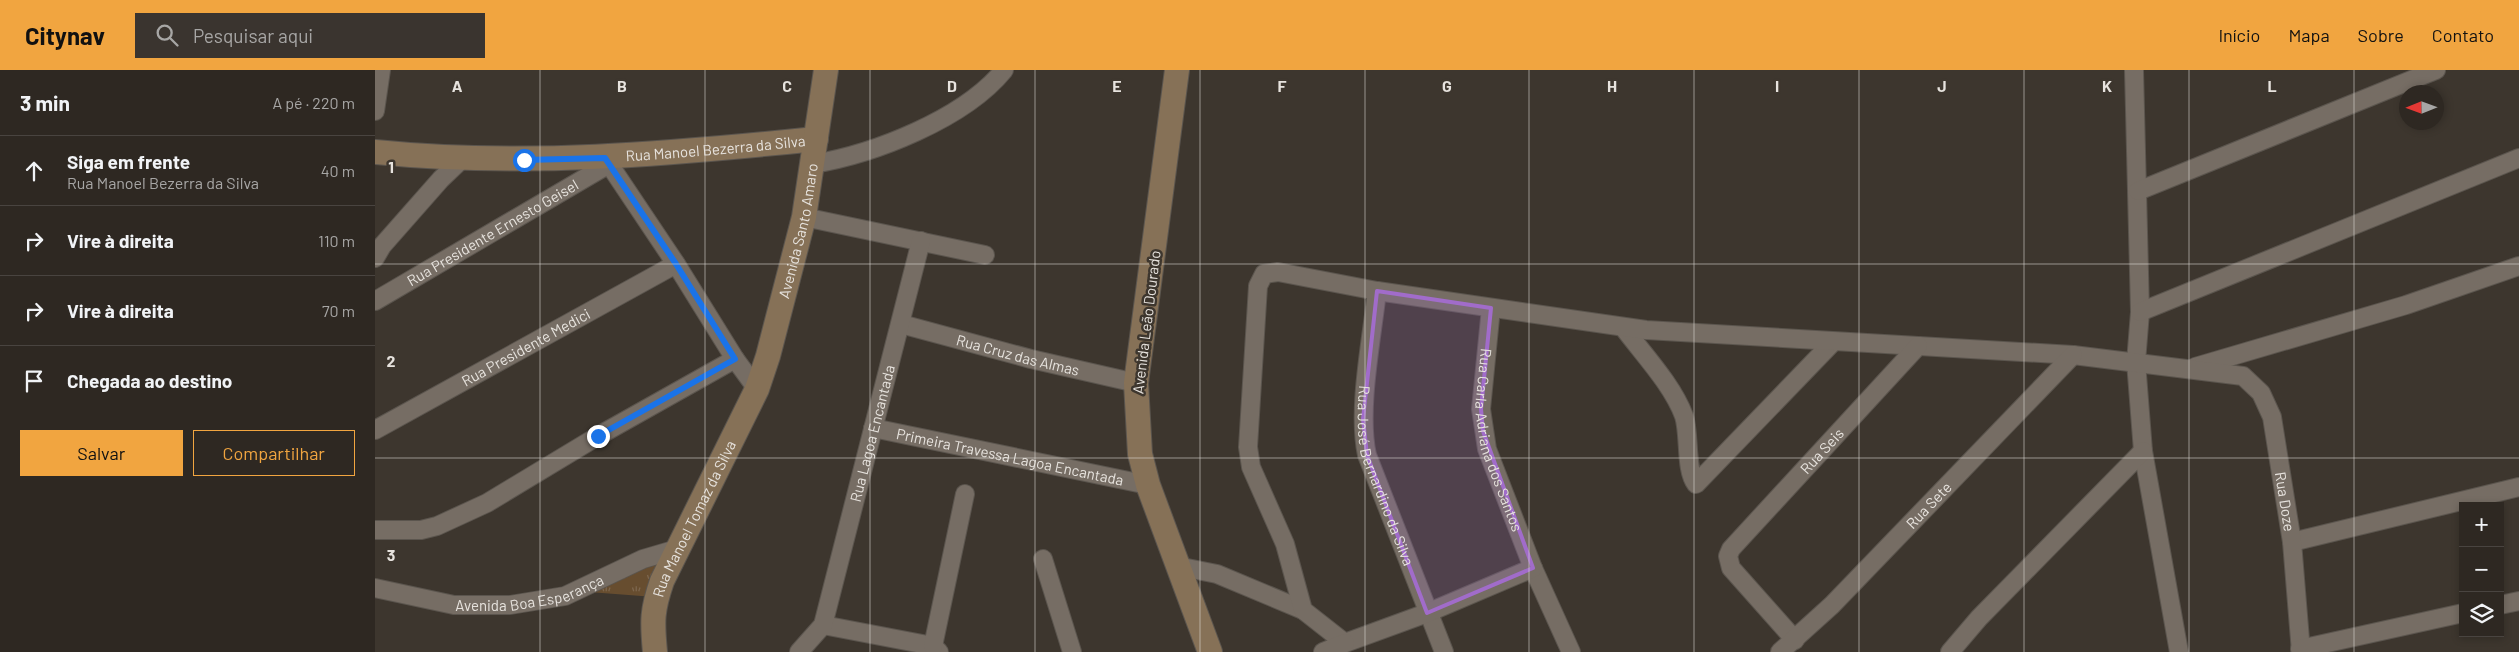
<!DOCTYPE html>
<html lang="pt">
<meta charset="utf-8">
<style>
:root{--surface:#2e2822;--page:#3a342f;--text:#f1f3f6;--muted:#a7a6a5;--line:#494440;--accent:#f1a540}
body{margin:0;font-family:Barlow,sans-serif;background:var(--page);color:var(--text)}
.controls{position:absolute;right:15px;bottom:15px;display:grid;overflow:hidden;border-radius:0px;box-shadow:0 2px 8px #0003}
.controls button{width:45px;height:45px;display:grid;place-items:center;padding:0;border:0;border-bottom:1px solid var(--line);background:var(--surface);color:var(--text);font:25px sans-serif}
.compass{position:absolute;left:2024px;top:15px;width:45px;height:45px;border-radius:50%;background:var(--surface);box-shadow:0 2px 8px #0003;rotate:269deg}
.stop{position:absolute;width:15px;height:15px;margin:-11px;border:4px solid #1a73e8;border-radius:50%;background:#fff}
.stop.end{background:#1a73e8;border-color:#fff;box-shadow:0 1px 5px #0008}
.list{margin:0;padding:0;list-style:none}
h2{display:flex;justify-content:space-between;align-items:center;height:65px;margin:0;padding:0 20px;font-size:21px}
h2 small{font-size:16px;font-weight:400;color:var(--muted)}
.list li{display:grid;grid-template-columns:32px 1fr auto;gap:15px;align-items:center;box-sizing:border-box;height:70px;padding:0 20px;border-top:1px solid var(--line)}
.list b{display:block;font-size:19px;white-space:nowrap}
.list p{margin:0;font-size:16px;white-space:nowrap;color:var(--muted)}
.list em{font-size:16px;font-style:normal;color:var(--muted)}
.actions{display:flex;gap:10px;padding:15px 20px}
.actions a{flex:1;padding:11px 0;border:1px solid var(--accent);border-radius:0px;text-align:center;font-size:18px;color:var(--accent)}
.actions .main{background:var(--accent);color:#111}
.icon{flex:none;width:28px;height:28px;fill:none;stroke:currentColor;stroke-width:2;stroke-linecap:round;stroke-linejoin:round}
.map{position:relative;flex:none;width:2144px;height:582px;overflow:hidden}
header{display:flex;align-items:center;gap:30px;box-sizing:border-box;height:70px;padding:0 25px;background:var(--accent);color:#111}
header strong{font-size:24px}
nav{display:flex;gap:28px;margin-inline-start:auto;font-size:18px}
.search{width:350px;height:45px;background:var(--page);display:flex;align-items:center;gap:12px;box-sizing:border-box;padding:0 18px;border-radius:0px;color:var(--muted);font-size:19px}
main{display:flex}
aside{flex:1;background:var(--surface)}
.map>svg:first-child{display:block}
.grass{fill:url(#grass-tufts)}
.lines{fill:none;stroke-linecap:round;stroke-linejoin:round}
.street-casing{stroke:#5b554e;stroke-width:20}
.secondary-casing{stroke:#5b554e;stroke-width:26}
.street{stroke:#766d64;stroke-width:18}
.secondary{stroke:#867157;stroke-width:24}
.route{stroke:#1a73e8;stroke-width:6}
.marked{fill:#a16cca;fill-opacity:0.2;stroke:#a16cca;stroke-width:4;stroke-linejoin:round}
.grid{fill:none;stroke:#e7e3de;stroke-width:1;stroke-opacity:0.55}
.labels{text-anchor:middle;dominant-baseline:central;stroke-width:5;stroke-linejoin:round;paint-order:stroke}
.street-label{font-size:15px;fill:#e7e3de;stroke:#3d362e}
.grid-label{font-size:16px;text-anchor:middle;font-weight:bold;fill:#e7e3de;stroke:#3d362e;stroke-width:5;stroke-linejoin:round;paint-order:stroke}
</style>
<header>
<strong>Citynav</strong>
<div class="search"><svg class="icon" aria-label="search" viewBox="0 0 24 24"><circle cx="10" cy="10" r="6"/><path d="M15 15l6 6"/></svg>Pesquisar aqui</div>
<nav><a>Início</a><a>Mapa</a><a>Sobre</a><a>Contato</a></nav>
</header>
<main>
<aside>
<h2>3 min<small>A pé · 220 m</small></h2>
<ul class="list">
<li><svg class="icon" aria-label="ahead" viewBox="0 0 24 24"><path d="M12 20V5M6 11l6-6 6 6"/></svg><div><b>Siga em frente</b><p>Rua Manoel Bezerra da Silva</p></div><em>40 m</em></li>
<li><svg class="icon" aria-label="right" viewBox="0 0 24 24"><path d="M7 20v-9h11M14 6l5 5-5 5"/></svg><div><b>Vire à direita</b></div><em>110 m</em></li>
<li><svg class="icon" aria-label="right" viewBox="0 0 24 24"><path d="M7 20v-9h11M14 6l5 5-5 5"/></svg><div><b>Vire à direita</b></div><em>70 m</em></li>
<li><svg class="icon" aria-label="arrive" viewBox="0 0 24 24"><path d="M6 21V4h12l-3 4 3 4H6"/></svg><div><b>Chegada ao destino</b></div></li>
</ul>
<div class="actions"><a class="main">Salvar</a><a>Compartilhar</a></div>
</aside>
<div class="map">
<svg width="2144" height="582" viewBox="0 0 2144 582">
<defs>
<pattern id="grass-tufts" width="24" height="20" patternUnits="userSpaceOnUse" patternTransform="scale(1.25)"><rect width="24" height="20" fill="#674d2f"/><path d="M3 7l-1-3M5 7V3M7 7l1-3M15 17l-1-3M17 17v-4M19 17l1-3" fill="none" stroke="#7d664d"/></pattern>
</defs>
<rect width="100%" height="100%" fill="#3d362e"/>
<path class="grass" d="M293 482 280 527 214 522Z"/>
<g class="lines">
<defs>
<g id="street">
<path d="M1759 0 1765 242 1761 292 1768 381 1804 582"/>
<path d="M0 41 6 0"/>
<path d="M230 88 301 194 360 289"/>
<path d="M438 94C499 84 589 49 629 0"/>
<path d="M1763 121 2061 0"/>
<path d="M429 147 610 185"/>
<path d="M0 188 7 176 66 109 87 89"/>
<path id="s1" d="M1002 221C997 268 982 340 992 385L1069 582"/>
<path id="s2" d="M0 231 234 94"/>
<path id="s3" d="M1116 238 1106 339 1112 379 1158 498 1196 582"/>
<path d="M1765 242 2144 88"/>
<path id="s4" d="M526 254 656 289 761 313"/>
<path d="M1248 257C1268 284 1297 314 1309 346 1315 365 1310 400 1321 414L1458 272"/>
<path d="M1820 297 2031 235 2144 196"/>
<path id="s5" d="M498 358 773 415"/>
<path id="s6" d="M0 360 301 194"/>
<path d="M0 460H46L62 456 112 433 223 366 360 289 382 319"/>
<path d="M1917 472 2144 417"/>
<path d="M668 489 697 582"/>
<path d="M802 496 842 504 928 540"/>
<path id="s7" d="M1158 498 1052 543 970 573 928 540 910 474 876 397 873 377 883 216 889 204 903 202 1002 221 1271 260 1698 285 1868 306 1886 323 1897 347 1917 472 1926 582"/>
<path id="s8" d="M0 518 79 535H135L190 526 268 489 302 479"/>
<path d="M2125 535 2144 531"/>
<path d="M448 555 558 576 564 582"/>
<path id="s9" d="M1420 570 1356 498 1353 486 1356 479 1543 276"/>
<path d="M558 576 590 424"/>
<path d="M1925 579 2088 543"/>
<path id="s10" d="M424 582 448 555 546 171"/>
<path d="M948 582 970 573"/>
<path id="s11" d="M1405 582 1457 535 1698 285"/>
<path d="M1575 582 1604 548 1768 381"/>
</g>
<g id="secondary">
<path d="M802 0 761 313 765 384 773 415 835 582"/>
<path id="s12" d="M0 82C148 97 294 84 441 69"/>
<path id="s13" d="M280 582C277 551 277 540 287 511L382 319 393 286 429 147 451 0"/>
</g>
</defs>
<use href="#street" class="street-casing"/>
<use href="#secondary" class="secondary-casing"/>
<use href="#street" class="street"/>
<use href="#secondary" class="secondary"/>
</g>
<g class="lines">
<path class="route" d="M149 90 230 88 301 194 360 289 223 366"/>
</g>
<path class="marked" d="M1002 221 1116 238 1106 339 1108 361 1158 498 1052 543 992 385 988 349Z"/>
<path class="grid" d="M165 0V582M330 0V582M495 0V582M660 0V582M825 0V582M990 0V582M1154 0V582M1319 0V582M1484 0V582M1649 0V582M1814 0V582M1979 0V582M0 194H2144M0 388H2144"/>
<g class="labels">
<g class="street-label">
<text stroke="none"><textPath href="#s12" startOffset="341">Rua Manoel Bezerra da Silva</textPath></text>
<text stroke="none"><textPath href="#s13" startOffset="450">Avenida Santo Amaro</textPath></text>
<text stroke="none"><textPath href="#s2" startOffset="136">Rua Presidente Ernesto Geisel</textPath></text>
<text transform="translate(771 252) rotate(-83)">Avenida Leão Dourado</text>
<text stroke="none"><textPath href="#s6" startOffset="172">Rua Presidente Medici</textPath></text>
<text stroke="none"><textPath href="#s4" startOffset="121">Rua Cruz das Almas</textPath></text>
<text stroke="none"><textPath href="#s10" startOffset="234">Rua Lagoa Encantada</textPath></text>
<text stroke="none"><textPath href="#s3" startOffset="135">Rua Carla Adriana dos Santos</textPath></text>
<text stroke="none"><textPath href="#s9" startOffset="250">Rua Seis</textPath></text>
<text stroke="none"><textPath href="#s5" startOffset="140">Primeira Travessa Lagoa Encantada</textPath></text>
<text stroke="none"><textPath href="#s1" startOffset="189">Rua José Bernardino da Silva</textPath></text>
<text stroke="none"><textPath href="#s7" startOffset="1726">Rua Doze</textPath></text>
<text stroke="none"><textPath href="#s11" startOffset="209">Rua Sete</textPath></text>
<text stroke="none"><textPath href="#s13" startOffset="142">Rua Manoel Tomaz da Silva</textPath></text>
<text stroke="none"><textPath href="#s8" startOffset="158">Avenida Boa Esperança</textPath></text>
</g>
</g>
<g class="grid-label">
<text x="82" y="22">A</text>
<text x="247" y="22">B</text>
<text x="412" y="22">C</text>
<text x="577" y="22">D</text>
<text x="742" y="22">E</text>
<text x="907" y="22">F</text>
<text x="1072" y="22">G</text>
<text x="1237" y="22">H</text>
<text x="1402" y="22">I</text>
<text x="1567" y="22">J</text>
<text x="1732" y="22">K</text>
<text x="1897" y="22">L</text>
<text x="16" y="103">1</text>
<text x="16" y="297">2</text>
<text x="16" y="491">3</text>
</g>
</svg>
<div class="controls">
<button>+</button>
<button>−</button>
<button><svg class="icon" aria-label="layers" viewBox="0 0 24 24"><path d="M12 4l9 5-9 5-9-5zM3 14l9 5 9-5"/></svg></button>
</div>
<svg class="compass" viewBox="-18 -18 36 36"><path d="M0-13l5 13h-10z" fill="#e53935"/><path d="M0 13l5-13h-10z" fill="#a7a6a5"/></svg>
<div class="stop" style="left:149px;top:90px"></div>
<div class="stop end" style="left:223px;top:366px"></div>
</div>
</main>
